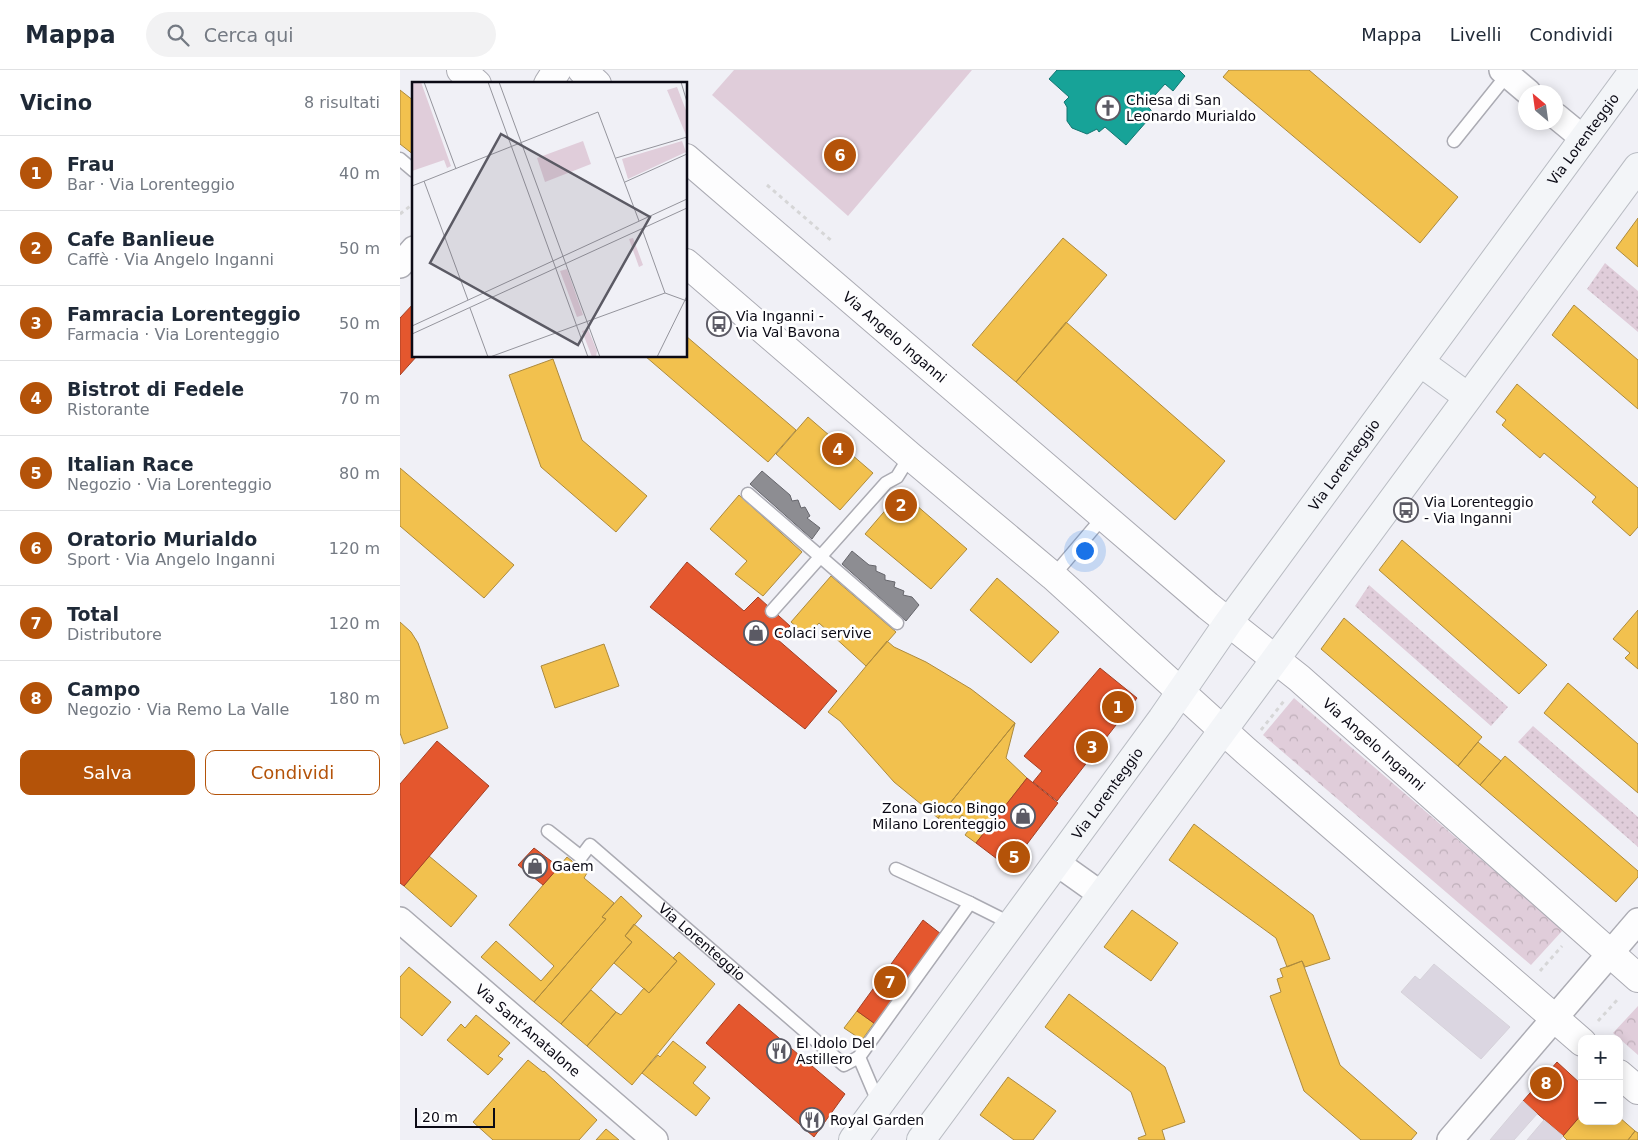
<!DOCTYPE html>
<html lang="it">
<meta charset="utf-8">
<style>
:root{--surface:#fff;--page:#f2f2f3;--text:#1f2937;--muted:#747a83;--line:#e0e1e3;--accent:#b45309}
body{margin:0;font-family:"DejaVu Sans",sans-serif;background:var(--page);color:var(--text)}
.controls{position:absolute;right:15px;bottom:15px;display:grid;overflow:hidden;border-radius:10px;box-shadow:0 2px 12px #0003}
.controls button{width:45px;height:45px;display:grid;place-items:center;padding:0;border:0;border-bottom:1px solid var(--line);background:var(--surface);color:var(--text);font:25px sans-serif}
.compass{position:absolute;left:1118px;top:15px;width:45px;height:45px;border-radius:50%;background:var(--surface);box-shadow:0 2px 12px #0003;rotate:331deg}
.scale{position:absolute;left:15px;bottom:12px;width:80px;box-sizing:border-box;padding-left:5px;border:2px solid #0b0a15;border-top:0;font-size:14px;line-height:18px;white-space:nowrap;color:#0b0a15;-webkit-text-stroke:4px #fff;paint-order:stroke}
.you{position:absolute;left:684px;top:480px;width:18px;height:18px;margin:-12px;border:4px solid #fff;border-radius:50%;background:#1a73e8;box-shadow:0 0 0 8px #1a73e833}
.badge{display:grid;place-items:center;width:32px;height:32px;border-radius:50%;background:var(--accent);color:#fff;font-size:16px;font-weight:700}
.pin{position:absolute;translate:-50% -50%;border:2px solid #fff;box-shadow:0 1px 5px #0006}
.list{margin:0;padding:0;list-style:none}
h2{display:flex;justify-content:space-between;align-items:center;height:65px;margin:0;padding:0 20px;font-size:21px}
h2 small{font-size:16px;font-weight:400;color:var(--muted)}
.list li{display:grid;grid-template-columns:32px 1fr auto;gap:15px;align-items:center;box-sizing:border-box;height:75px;padding:0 20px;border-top:1px solid var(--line)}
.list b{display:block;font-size:19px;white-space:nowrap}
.list p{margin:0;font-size:16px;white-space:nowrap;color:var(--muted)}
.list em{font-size:16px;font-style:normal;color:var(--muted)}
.actions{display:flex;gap:10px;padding:15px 20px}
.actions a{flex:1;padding:11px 0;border:1px solid var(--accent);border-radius:10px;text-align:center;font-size:18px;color:var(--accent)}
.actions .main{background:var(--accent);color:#fff}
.icon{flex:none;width:28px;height:28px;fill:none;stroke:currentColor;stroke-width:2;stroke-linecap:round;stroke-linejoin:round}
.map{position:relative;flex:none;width:1238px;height:1070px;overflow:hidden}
header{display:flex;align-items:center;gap:30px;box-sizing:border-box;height:70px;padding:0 25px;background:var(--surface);border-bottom:1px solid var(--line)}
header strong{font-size:24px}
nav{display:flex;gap:28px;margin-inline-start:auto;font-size:18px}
.search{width:350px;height:45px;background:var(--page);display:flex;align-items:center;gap:12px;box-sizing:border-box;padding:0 18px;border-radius:28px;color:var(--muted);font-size:19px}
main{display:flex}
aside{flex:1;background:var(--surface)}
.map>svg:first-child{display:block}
.grass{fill:url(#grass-dots)}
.park{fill:url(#park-crowns)}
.pitch{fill:#e0cdda}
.homes{fill:#f2c14e;stroke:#ad8a3d}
.shops{fill:#e4572e;stroke:#a34026}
.public{fill:#17a398;stroke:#137571}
.industry{fill:#8d8d92;stroke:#66666c}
.building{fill:#dbd6e1;stroke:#d6d2da}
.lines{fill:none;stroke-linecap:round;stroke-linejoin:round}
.service-casing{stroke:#ababb3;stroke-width:15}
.minor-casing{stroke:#ababb3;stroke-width:28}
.tertiary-casing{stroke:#ababb3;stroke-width:30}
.primary-casing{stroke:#b9bcc3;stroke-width:30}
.path{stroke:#d6d6d7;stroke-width:3;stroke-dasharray:4 4;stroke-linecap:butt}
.service{stroke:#fdfdfe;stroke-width:12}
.minor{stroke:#fdfdfe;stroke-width:25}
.tertiary{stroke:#fdfdfe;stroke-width:28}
.primary{stroke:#f3f5f8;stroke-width:28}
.labels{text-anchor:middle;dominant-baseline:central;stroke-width:5;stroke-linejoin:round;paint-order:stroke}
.poi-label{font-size:14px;fill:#0b0a15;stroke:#fff;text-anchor:start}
.street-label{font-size:14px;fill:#0b0a15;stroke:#fff}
.inset-road{fill:none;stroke:#94949c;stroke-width:1}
.view{fill:#5b5a64;fill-opacity:0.15;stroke:#5b5a64;stroke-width:2.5}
.inset-edge{fill:none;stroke:#0b0a15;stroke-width:2.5}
</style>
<header>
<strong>Mappa</strong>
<div class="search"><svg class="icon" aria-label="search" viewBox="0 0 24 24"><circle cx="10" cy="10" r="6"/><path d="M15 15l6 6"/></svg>Cerca qui</div>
<nav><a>Mappa</a><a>Livelli</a><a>Condividi</a></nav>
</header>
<main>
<aside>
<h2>Vicino<small>8 risultati</small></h2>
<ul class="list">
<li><span class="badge">1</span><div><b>Frau</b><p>Bar · Via Lorenteggio</p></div><em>40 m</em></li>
<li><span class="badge">2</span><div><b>Cafe Banlieue</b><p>Caffè · Via Angelo Inganni</p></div><em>50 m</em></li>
<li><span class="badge">3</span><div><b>Famracia Lorenteggio</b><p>Farmacia · Via Lorenteggio</p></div><em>50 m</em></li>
<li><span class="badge">4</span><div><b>Bistrot di Fedele</b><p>Ristorante</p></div><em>70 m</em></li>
<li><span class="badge">5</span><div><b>Italian Race</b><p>Negozio · Via Lorenteggio</p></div><em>80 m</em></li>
<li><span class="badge">6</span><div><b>Oratorio Murialdo</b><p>Sport · Via Angelo Inganni</p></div><em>120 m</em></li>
<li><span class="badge">7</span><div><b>Total</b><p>Distributore</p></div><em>120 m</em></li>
<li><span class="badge">8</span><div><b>Campo</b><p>Negozio · Via Remo La Valle</p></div><em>180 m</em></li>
</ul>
<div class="actions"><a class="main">Salva</a><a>Condividi</a></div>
</aside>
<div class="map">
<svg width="1238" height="1070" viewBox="0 0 1238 1070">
<defs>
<pattern id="grass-dots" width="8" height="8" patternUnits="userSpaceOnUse" patternTransform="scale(1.25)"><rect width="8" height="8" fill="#e0cdda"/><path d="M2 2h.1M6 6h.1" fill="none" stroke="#bfafba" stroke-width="1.8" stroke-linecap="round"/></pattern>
<pattern id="park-crowns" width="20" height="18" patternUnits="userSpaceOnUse" patternTransform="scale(1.25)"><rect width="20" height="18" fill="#e0cdda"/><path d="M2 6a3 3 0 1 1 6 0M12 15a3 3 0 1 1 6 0" fill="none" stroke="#bfafba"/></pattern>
</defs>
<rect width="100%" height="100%" fill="#f0f0f6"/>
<path class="grass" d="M1205 193 1238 221V262L1187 219Z
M969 515 1108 637 1091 656 955 536Z
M1133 656 1238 747V777L1118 672Z"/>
<path class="park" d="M894 628 1163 860 1131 895 863 665Z
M1238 936V985L1213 963Z"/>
<path class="pitch" d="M334 0H572L448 146 312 25Z"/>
<path class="homes" d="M829 0H909L1058 127 1020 173 823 7Z
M0 20 14 31V85L0 74Z
M1238 148V197L1216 178Z
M663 168 707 205 616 312 572 275Z
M1174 235 1238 290V339L1152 265Z
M666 252 825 391 775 450 616 312Z
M286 266 396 360 368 392 245 286H286Z
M153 289 182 370 247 426 216 462 141 397 109 305Z
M1117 314 1238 418V457L1230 466 1192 432 1196 427 1144 383 1140 388 1102 355 1106 350 1096 342Z
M408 347 473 403 440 440 376 384Z
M0 398 114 495 84 528 0 456Z
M501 422 567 479 531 519 465 464Z
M339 425 402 482 363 526 335 504 347 491 310 459Z
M1002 470 1147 595 1119 624 979 500Z
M431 506 496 562 466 596 419 553 407 566 391 552Z
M597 508 659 562 631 593 570 540Z
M1238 540V599L1225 588 1230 583 1213 569Z
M944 548 1082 667 1058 696 921 579Z
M0 552 11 562 18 573 48 658 4 674 0 663Z
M487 571 494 577 526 592 571 619 615 653 538 748 494 712 440 651 428 642Z
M204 574 219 616 155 638 141 596Z
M1168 613 1238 674V723L1144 643Z
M615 653 606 688 627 708 576 773 565 765 573 754 562 745 552 758 538 748Z
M1078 672 1101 691 1080 715 1058 696Z
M1105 686 1238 801V807L1216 832 1080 715Z
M794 754 913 845 930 889 905 897 902 891 887 897 876 868 769 790Z
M29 786 77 826 51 857 4 816Z
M167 787 187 803 184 808 214 833 202 847 206 849 134 932 81 887 96 871 141 911 154 896 109 855Z
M221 826 242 846 225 866 232 872 161 954 134 932 206 849 202 847Z
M732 840 778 873 751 911 704 877Z
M234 854 277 891 249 923 214 893 232 872 225 866Z
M279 882 315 914 232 1015 187 976 216 942 221 945 244 918 249 923 277 891 273 888Z
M902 891 940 995 1017 1063 1011 1070H961L904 1021 870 926 881 922 877 909 883 907 880 899Z
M9 897 51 932 22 966 0 947V907Z
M191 920 216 942 187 976 161 954Z
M669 924 765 997 785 1052 762 1060 765 1070H739L738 1068 746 1065 731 1022 645 957Z
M457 941 474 953 462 970 444 958Z
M76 945 110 973 98 986 103 989 88 1005 47 970 61 954 65 958Z
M273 971 306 997 293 1013 310 1028 296 1046 242 1003 258 985 260 987Z
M128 990 143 1002 144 1001 197 1050 179 1070H93L73 1052Z
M608 1007 656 1041 633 1070H614L580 1045Z
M1182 1044V1051H1219V1047L1235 1061 1228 1070H1167L1163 1066Z
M206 1059 219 1070H196Z
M1235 1061 1238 1063V1070H1228Z"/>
<path class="shops" d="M14 233V286H17L0 305V248Z
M287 492 344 541 358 527 390 556 377 569 437 621 405 659 250 537Z
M700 598 737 628 657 731 633 712 642 701 624 686Z
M37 671 89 716 4 816 0 813V714Z
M627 708 658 733 609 798 576 773Z
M134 778 159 797 143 815 118 795Z
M523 850 550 871 485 961 457 941Z
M339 934 445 1024 414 1067 306 973Z
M1157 992 1182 1015V1044L1163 1066 1123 1031Z"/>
<path class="public" d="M657 0H779L785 6 773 21 765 14 746 35 754 43 726 75 705 57 699 62 697 59 687 64 672 58 667 51V37L664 32 669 27 649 9Z"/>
<path class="industry" d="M362 401 390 425 392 431 398 430 401 438 405 437 410 446 407 448 420 458 412 469 350 414Z
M452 481 469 495 476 496V501L485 505V510L495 512 494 517 504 521 503 525 512 527 519 535 506 551 442 494Z"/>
<path class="building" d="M1034 894 1110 957 1081 989 1001 922 1015 906 1020 910Z
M1123 1031 1137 1044 1114 1070H1090Z
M1144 1050 1163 1066 1160 1070H1127Z"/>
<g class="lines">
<defs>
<g id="service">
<path d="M1054 71 1107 5"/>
<path d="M0 89 14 101"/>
<path d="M348 424 497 553"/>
<path d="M653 506 704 446"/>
<path d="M372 541 486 413 497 407 510 386"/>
<path id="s1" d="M148 761 181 787 190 775 444 995 459 987"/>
<path d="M496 799 570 833"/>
<path d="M479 1034 459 987 570 833 612 854"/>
</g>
<g id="minor">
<path d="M1102 0 1128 22"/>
<path d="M1156 46 1184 69"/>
<path d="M0 195 14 179"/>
<path d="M657 793 702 825"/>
<path id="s2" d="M0 850 255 1070"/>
<path d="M1050 1070 1238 851"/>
</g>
<g id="tertiary">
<path d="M61 0 77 14"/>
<path d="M182 0 197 14"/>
<path d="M148 14 157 0"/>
<path id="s3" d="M286 88 808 536 899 608 1238 908"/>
<path d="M286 193 510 386 653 506 846 681 1182 972"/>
<path d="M1219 1004 1238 1020"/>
</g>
<g id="primary">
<path d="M1020 292 1068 327"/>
<path id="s4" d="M453 1070 762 649 828 553 1234 0"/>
<path d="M521 1070 1238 97"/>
</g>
</defs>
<use href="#service" class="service-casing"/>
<use href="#minor" class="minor-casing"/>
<use href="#tertiary" class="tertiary-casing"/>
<use href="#primary" class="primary-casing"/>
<path class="path" d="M367 115 433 172
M0 144 14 133
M861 660 884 631
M1140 901 1162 876
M1198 951 1219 928"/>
<use href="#service" class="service"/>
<use href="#minor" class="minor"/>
<use href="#tertiary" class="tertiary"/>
<use href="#primary" class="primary"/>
</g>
<defs>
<symbol id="church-ring" viewBox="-11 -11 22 22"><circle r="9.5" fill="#fff" stroke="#5b5a64" stroke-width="1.5"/><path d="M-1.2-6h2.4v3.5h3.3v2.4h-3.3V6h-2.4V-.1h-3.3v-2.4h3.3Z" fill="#5b5a64"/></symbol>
<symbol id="bus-ring" viewBox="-11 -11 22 22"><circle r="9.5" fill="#fff" stroke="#5b5a64" stroke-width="1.5"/><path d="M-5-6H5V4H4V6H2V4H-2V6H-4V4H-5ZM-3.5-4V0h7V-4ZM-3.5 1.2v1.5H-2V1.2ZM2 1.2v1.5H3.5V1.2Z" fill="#5b5a64"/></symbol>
<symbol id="shop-ring" viewBox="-11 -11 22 22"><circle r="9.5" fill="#fff" stroke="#5b5a64" stroke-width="1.5"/><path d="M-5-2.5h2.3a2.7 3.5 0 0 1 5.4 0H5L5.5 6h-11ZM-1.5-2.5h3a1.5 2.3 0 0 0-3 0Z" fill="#5b5a64"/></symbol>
<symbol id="restaurant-ring" viewBox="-11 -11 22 22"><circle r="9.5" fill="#fff" stroke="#5b5a64" stroke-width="1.5"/><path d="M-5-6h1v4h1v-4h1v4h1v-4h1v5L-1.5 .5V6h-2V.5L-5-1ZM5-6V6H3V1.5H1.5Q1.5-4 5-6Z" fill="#5b5a64"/></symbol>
</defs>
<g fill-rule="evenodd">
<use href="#church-ring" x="694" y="24" width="28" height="28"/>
<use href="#bus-ring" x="305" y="240" width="28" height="28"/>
<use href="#bus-ring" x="992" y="426" width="28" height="28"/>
<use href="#shop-ring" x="342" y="549" width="28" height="28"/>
<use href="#shop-ring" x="609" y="732" width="28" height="28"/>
<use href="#shop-ring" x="121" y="782" width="28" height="28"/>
<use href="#restaurant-ring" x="365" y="967" width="28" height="28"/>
<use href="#restaurant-ring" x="398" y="1036" width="28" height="28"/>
</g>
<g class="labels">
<g class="poi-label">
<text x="726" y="30">Chiesa di San<tspan x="726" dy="16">Leonardo Murialdo</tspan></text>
<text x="336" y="246">Via Inganni -<tspan x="336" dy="16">Via Val Bavona</tspan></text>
<text x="1024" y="432">Via Lorenteggio<tspan x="1024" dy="16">- Via Inganni</tspan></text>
<text x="374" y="563">Colaci servive</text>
<text x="606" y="738" text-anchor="end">Zona Gioco Bingo<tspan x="606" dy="16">Milano Lorenteggio</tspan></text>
<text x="152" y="796">Gaem</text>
<text x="396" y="973">El Idolo Del<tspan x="396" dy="16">Astillero</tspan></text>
<text x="430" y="1050">Royal Garden</text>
</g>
<g class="street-label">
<text stroke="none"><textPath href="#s4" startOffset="1239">Via Lorenteggio</textPath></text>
<text stroke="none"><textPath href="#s3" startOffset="275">Via Angelo Inganni</textPath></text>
<text stroke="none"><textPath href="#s4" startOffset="835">Via Lorenteggio</textPath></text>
<text stroke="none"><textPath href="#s3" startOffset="904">Via Angelo Inganni</textPath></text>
<text stroke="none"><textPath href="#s4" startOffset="430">Via Lorenteggio</textPath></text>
<text stroke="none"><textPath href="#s1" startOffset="205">Via Lorenteggio</textPath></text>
<text stroke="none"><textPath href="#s2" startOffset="169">Via Sant'Anatalone</textPath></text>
</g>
</g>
<g transform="translate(12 12)">
<rect width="275" height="275" fill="#f0f0f6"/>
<path d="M265 5 275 31 274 53 255 8ZM221 156 231 183 227 185 217 157Z" fill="#e0cdda"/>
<path d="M0 0H9L39 84 35 86 32 78 0 89ZM270 59 274 70 216 97 210 77ZM155 187 171 233 165 235 148 189ZM176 247 185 269 184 275H180L170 249Z" fill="#e0cdda"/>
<path d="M171 59 179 82 133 100 125 76Z" fill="#e0cdda"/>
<path class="inset-road" d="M12 0 44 87M76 0 176 275M87 0 188 275M269 0 275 20M204 76 275 55M12 99 56 218M213 100 275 72M0 104 186 30 227 139M230 147 253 211M253 211 275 219M58 226 76 275M0 244 275 117M0 252 275 126M78 275 253 211M245 275 275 214"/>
<path class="view" d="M89 52 238 135 166 263 18 181Z"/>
<rect width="275" height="275" class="inset-edge"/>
</g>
</svg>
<div class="controls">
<button>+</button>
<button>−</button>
</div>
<svg class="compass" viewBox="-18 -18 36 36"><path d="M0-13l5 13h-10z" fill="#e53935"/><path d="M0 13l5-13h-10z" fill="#747a83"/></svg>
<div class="scale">20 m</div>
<div class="you"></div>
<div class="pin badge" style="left:718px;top:637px">1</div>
<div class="pin badge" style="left:501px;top:435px">2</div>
<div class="pin badge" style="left:692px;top:677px">3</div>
<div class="pin badge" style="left:438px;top:379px">4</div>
<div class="pin badge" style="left:614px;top:787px">5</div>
<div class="pin badge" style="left:440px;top:85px">6</div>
<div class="pin badge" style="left:490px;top:912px">7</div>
<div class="pin badge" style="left:1146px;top:1013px">8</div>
</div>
</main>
